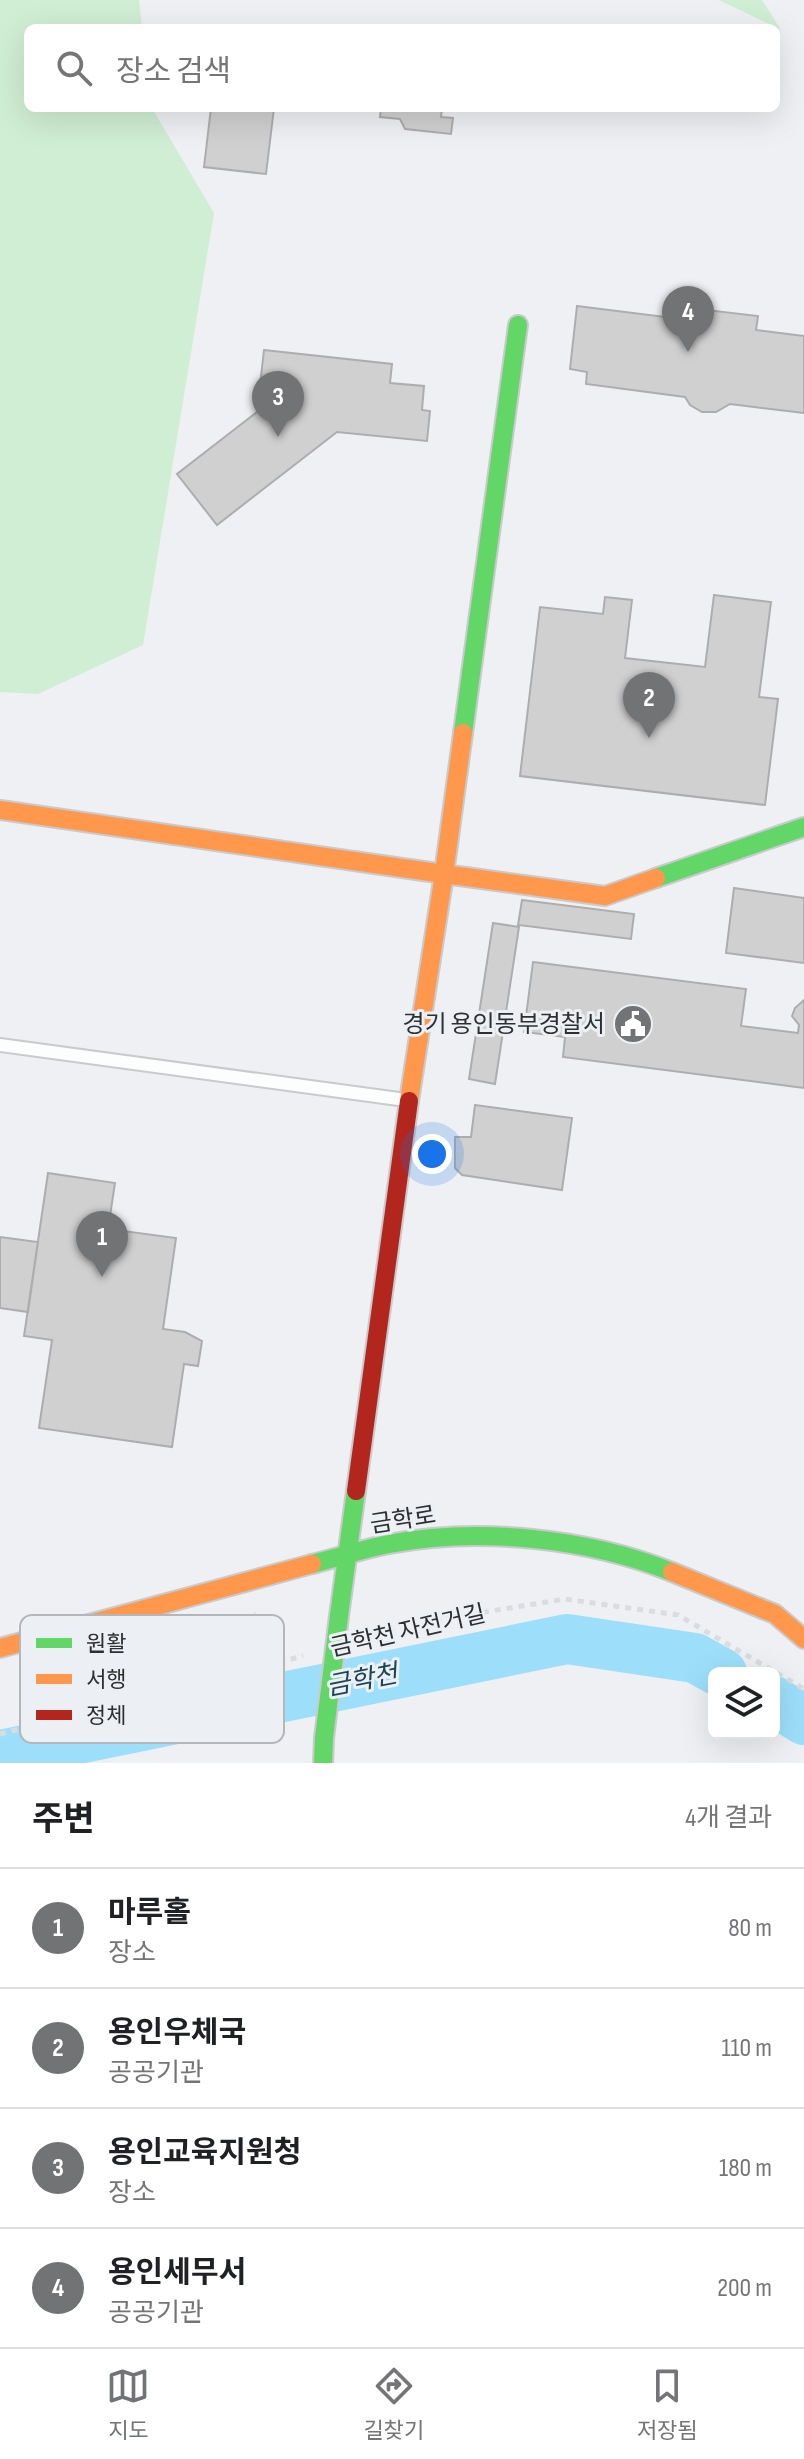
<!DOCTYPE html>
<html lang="ko">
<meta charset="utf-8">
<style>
:root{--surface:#fff;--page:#f6f6f6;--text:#202124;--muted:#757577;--line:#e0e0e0;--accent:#717375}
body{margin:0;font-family:"Sofia Sans Condensed","Noto Sans KR",sans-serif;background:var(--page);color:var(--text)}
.controls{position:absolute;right:24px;bottom:24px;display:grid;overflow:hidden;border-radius:12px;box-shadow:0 8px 32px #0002}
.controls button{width:72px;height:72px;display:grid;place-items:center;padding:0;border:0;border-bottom:2px solid var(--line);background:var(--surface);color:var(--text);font:40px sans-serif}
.you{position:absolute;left:432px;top:1154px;width:28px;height:28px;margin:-20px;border:6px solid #fff;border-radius:50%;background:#1a73e8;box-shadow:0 0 0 12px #1a73e833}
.badge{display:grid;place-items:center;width:52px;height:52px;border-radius:50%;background:var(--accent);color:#fff;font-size:26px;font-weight:700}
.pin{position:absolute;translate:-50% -66px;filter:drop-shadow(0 2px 4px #0008)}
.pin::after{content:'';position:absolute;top:42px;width:28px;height:24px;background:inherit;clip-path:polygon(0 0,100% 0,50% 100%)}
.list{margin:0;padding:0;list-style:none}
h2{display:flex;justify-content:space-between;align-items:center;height:104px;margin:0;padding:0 32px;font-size:34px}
h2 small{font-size:26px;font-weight:400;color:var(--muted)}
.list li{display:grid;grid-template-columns:52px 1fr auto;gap:24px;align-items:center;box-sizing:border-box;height:120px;padding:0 32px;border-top:2px solid var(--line)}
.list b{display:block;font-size:30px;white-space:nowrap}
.list p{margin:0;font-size:26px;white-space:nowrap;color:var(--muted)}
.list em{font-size:26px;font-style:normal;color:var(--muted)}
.icon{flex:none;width:44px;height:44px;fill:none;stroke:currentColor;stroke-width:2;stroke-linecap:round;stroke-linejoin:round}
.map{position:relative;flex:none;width:804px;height:1763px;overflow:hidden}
.search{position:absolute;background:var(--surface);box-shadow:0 8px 32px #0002;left:24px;right:24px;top:24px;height:88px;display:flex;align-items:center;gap:20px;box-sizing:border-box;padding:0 28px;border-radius:12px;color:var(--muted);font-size:30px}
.sheet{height:584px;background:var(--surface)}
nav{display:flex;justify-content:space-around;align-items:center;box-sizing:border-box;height:112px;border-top:2px solid var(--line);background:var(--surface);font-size:22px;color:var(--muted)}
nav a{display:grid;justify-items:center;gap:4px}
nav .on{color:var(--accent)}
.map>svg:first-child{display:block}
.green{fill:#d0eed3}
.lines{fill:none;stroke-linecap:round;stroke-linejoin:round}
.river{stroke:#9ddffb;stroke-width:50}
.building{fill:#d0d0d1;stroke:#aeadae;stroke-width:2}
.lane-casing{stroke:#c8cacb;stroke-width:16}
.fast-casing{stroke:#c8cacb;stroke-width:22}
.slow-casing{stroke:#c8cacb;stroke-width:22}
.jam-casing{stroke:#c8cacb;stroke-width:22}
.path{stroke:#dbdcdd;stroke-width:5;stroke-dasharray:6 6;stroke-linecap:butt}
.lane{stroke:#fcfdfd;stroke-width:12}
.fast{stroke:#63d668;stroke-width:18}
.slow{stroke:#ff974d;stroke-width:18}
.jam{stroke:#b3261e;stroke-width:18}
.fast-bridge-casing{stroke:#c8cacb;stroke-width:22;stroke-linecap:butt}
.fast-bridge{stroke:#63d668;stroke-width:18}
.labels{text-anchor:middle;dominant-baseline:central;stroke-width:6;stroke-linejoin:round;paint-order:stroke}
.poi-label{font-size:24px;fill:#2e2f31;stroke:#ecf0f5;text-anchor:end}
.street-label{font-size:24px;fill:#2e2f31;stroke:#ecf0f5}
.water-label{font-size:26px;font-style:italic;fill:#1c4656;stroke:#ecf0f5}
.key{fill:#ecf0f5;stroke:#b3b6ba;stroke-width:2}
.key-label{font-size:22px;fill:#2e2f31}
</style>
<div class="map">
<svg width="804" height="1763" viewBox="0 0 804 1763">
<rect width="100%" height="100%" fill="#eef0f3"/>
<path class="green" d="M0 0H139L142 28H28V108H152L214 213 143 645 38 694 0 692Z
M719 0H762L781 30Z"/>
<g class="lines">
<path class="river" d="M774 1701 804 1720
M0 1755 567 1639 695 1658 722 1673"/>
</g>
<path class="building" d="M211 108H274L266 174 204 167Z
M381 108H442L441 117 453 118 451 134 405 129 400 119 380 117Z
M577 306 681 319 682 307 758 316 756 330 804 336V413L730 404 716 412H702L690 405 685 397 586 384 587 372 570 369Z
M264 350 392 364 390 383 424 386 422 410 430 411 427 441 337 432 217 525 177 474 257 412Z
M714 595 771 602 759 697 778 699 765 805 520 776 540 607 603 614 605 597 632 600 625 658 705 667Z
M734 888 804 898V963L726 953Z
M522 900 634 914 631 939 518 925Z
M493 923 519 927 495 1084 469 1079Z
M533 962 746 989 741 1026 798 1033 799 1025 792 1016 795 1008 804 1000V1088L563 1057 565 1037 524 1032Z
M475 1105 572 1118 562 1190 462 1175 455 1168V1137H471Z
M48 1173 115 1183 108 1229 176 1238 163 1329 185 1332 202 1341 198 1366 184 1364 172 1447 39 1428 52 1340 24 1336Z
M0 1237 38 1242 28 1312 0 1308Z"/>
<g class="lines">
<defs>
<path id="lane" d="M0 1045 406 1100"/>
<path id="fast" d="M463 733 518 325
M656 878 804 827
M312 1564C337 1558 363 1549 389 1544 479 1527 587 1538 672 1572
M339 1616 356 1491
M323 1763 324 1738"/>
<path id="slow" d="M463 733 444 874 605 896 656 878
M0 810 444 874 409 1101
M672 1572 775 1614 804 1639
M0 1648 312 1564"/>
<path id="jam" d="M356 1491 409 1101"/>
</defs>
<use href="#lane" class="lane-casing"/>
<use href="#fast" class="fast-casing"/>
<use href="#slow" class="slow-casing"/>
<use href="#jam" class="jam-casing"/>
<path class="path" d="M366 1639 454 1617 565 1599 678 1615 804 1689
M124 1700 256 1614
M0 1734 303 1656"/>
<use href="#lane" class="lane"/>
<use href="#fast" class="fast"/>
<use href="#slow" class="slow"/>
<use href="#jam" class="jam"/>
<defs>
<path id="fast-bridge" d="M324 1738 339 1616"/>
</defs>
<use href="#fast-bridge" class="fast-bridge-casing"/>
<use href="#fast-bridge" class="fast-bridge"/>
</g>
<defs>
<symbol id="civic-disc" viewBox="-11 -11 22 22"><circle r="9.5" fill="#717375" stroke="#ecf0f5"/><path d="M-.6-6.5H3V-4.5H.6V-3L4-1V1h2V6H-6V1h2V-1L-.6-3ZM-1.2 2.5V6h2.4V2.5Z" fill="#fff"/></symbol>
</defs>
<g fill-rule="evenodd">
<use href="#civic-disc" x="611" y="1002" width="44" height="44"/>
</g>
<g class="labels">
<g class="poi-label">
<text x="605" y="1024">경기 용인동부경찰서</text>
</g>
<g class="street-label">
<text transform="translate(403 1520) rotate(-9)">금학로</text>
<text transform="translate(408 1631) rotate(-13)">금학천 자전거길</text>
</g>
<g class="water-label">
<text transform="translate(362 1681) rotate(-11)">금학천</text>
</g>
</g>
<rect x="20" y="1615" width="264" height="128" rx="12" class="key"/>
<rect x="36" y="1638" width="36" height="10" fill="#63d668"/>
<rect x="36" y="1674" width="36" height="10" fill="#ff974d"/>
<rect x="36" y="1710" width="36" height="10" fill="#b3261e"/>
<g class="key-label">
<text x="86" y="1651">원활</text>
<text x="86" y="1687">서행</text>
<text x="86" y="1723">정체</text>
</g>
</svg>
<div class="controls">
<button><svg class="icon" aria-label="layers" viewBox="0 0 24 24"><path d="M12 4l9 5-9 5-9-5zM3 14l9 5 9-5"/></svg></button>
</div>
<div class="you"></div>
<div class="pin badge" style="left:102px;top:1277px">1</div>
<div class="pin badge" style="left:649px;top:738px">2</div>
<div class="pin badge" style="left:278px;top:437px">3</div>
<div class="pin badge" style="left:688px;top:352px">4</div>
<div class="search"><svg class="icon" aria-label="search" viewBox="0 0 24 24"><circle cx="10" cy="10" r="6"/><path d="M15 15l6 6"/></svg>장소 검색</div>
</div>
<section class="sheet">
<h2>주변<small>4개 결과</small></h2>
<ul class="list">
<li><span class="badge">1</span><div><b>마루홀</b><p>장소</p></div><em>80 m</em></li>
<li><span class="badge">2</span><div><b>용인우체국</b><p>공공기관</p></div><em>110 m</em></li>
<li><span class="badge">3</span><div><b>용인교육지원청</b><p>장소</p></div><em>180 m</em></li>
<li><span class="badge">4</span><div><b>용인세무서</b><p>공공기관</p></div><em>200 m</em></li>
</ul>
</section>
<nav>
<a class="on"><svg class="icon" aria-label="map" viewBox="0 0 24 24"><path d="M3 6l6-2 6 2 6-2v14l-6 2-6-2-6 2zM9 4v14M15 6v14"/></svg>지도</a>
<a><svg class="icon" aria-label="directions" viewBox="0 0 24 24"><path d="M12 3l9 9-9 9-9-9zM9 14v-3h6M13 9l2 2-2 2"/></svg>길찾기</a>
<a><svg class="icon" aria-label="saved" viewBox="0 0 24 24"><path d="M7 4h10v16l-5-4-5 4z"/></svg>저장됨</a>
</nav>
